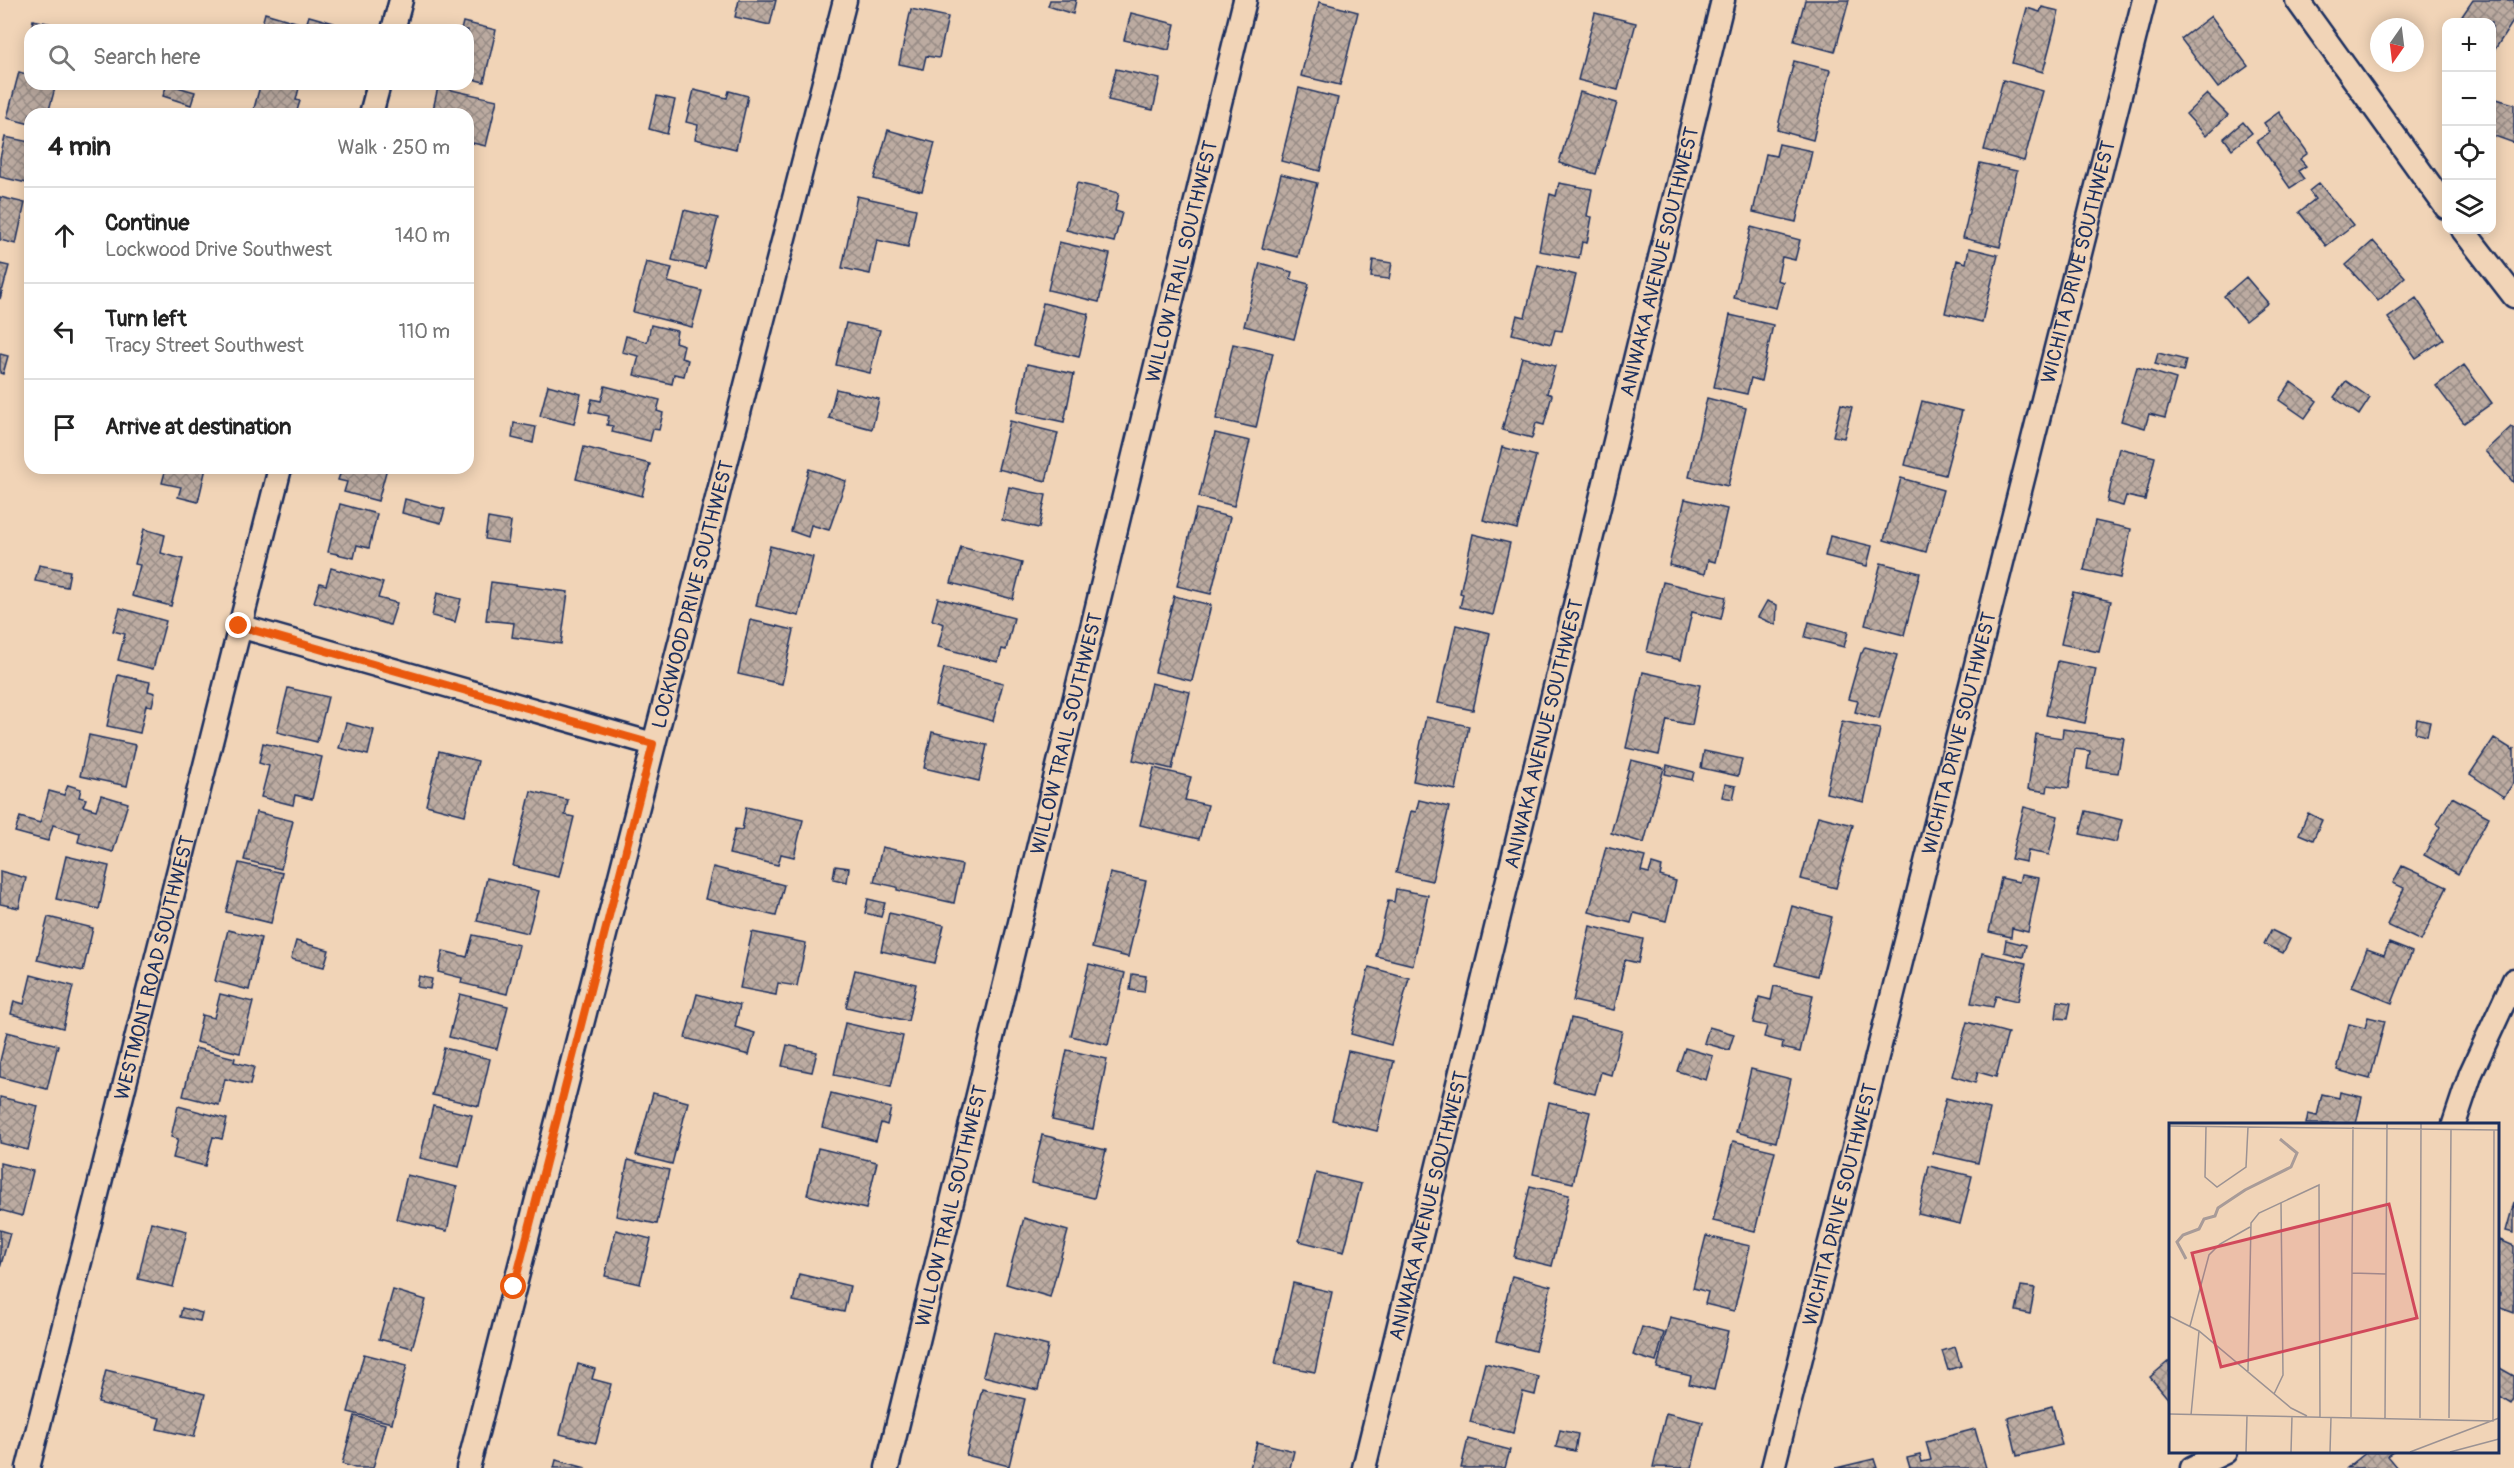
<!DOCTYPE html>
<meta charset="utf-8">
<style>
:root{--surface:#fff;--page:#f2f2f2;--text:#222;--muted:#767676;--line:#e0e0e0}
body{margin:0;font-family:Pangolin,sans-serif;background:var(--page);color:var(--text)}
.controls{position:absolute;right:18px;top:18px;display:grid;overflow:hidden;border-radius:12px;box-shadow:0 3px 15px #0003}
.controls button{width:54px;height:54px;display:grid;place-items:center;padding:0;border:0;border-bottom:2px solid var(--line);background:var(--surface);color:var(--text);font:30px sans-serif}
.compass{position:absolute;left:2370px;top:18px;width:54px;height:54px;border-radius:50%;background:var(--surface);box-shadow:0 3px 15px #0003;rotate:194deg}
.stop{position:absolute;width:18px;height:18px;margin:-14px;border:4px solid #ea580c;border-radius:50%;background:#fff}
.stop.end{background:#ea580c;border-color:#fff;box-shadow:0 2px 6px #0008}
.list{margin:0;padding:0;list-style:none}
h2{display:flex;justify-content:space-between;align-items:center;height:78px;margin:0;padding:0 24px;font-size:26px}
h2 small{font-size:20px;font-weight:400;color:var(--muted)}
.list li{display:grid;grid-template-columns:39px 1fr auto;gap:18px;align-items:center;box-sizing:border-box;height:96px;padding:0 24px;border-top:2px solid var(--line)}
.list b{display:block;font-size:22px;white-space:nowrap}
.list p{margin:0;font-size:20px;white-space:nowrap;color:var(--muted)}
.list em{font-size:20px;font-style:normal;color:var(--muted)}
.icon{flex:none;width:33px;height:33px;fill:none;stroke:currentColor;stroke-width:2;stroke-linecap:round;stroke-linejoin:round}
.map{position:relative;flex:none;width:2514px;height:1468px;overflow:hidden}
.search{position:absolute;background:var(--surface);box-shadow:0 3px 15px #0003;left:24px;top:24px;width:450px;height:66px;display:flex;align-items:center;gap:15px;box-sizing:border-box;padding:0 21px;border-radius:18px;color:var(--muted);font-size:22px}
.panel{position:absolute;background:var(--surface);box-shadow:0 3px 15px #0003;left:24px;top:108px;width:450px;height:366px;border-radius:18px}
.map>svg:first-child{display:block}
.building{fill:url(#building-cross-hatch);stroke:#1b2f5e;stroke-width:1.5}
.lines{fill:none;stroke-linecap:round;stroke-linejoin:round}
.minor-casing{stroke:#1b2f5e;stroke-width:27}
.minor{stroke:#f1d4b7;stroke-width:22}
.route{stroke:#ea580c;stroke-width:8}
.labels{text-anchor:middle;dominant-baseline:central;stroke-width:4.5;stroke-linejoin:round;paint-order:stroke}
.street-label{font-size:20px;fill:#1b2f5e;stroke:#f1d4b7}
.inset-river{fill:none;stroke:#a89b98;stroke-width:3}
.inset-road{fill:none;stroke:#9b9293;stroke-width:1.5}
.view{fill:#d1495b;fill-opacity:0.15;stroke:#d1495b;stroke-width:3}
.inset-edge{fill:none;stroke:#1b2f5e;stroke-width:3}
</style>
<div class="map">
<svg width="2514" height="1468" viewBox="0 0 2514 1468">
<defs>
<pattern id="building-cross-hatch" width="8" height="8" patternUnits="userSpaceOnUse" patternTransform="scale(1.5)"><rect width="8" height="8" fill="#bcaba1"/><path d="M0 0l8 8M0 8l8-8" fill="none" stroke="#988c86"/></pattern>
</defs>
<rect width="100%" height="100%" fill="#f1d4b7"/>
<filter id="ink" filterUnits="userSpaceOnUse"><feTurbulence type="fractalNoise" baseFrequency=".0167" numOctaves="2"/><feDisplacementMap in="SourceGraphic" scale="12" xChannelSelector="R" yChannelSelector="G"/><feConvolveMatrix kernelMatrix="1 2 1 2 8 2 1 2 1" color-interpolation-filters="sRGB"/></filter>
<g filter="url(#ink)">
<path class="building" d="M739 0H776L770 25 735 17Z
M1050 0H1076L1073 14 1048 6Z
M1805 0H1849L1835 52 1794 41Z
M2473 0H2514V20L2492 54V22H2458Z
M1319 2 1358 12 1340 85 1301 76Z
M2042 7 2059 11 2043 72 2012 63 2027 8 2040 12Z
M911 9 948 17 939 58 926 56 923 69 899 64Z
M265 13 306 25 309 16 334 23 332 30H266L261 28Z
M1131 13 1175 24 1169 50 1124 40Z
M1595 13 1636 23 1618 90 1578 80Z
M2211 16 2248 66 2218 88 2181 39Z
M33 20 67 27 66 30H31Z
M463 22 496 30 484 82 468 78V30H461Z
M30 33V57L25 56Z
M1794 61 1830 70 1813 140 1777 130Z
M1116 69 1160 79 1153 110 1108 100Z
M19 72 30 75V84H56L48 114H30V124L7 118Z
M2003 80 2043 91 2024 161 1984 150Z
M167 84 195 92 191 105 163 96Z
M257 84H300L296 100 300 101 296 114H262L253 112 260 86Z
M438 87 497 100 486 146 468 142V114H432Z
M1299 88 1338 98 1320 171 1281 161Z
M694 90 727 98 729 91 748 96 736 149 695 139 698 125 686 122Z
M1580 92 1617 103 1596 174 1559 163Z
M2207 94 2228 115 2206 136 2186 114Z
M657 96 675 100 667 134 649 129Z
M2493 98 2514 104V143L2492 135Z
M2279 112 2308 153 2300 159 2306 166 2298 171 2304 179 2290 188 2257 141 2270 132 2264 123Z
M2243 122 2252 133 2232 149 2224 138Z
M888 130 935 143 922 191 874 179Z
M5 137 30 142V172L27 183 0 177V158Z
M1779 144 1812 151 1796 222 1753 212 1766 154 1776 156Z
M1980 163 2017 171 2000 247 1963 238Z
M1281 174 1317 183 1298 257 1262 248Z
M1077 183 1119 193 1115 211 1122 213 1114 242 1066 230Z
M1559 183 1592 189 1587 216 1592 217 1587 243 1582 242 1579 258 1539 251 1550 194 1556 196Z
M2319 183 2353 225 2326 246 2299 212 2315 199 2309 191Z
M857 196 916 209 908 247 877 240 870 274 842 268Z
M0 197 25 203 16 244 0 240Z
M684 210 718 218 705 268 672 260Z
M1751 227 1800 240 1795 260 1782 257 1777 280 1783 282 1776 308 1734 298Z
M2373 241 2405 277 2378 301 2346 265Z
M1059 242 1110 254 1099 302 1048 290Z
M1969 248 1998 255 1982 322 1945 313 1957 260 1966 263Z
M1373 260 1392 263 1389 279 1371 277Z
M646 262 672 268 668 282 702 291 692 327 633 312Z
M1260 263 1292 272 1290 279 1309 284 1294 339 1244 326Z
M0 264 9 266 0 299Z
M1538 265 1576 275 1562 331 1555 330 1551 344 1512 334 1517 315 1525 317Z
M2246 277 2268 303 2245 321 2224 296Z
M2416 298 2444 339 2416 358 2388 318Z
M1043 303 1089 314 1079 357 1033 346Z
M1730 315 1773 325 1761 381 1751 378 1747 394 1714 387Z
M846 323 880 330 870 373 836 365Z
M651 325 677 331 675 342 684 345 681 358 688 360 684 376 674 374 672 384 634 375 639 356 622 352 626 336 647 342Z
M1233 344 1273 353 1256 428 1216 419Z
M2158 353 2186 360 2183 372 2155 364Z
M0 354 8 356 3 374 0 373Z
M1522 357 1555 366 1547 393 1552 395 1544 425 1536 423 1532 438 1502 430Z
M1027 364 1074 374 1064 422 1017 412Z
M2464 365 2492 403 2464 423 2436 386Z
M2137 367 2176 379 2165 418 2149 414 2145 428 2121 421Z
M2346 381 2370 398 2359 415 2334 397Z
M2291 382 2317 401 2305 418 2279 400Z
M548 385 581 394 574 424 540 416Z
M605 386 660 400 657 411 663 413 659 430 653 429 650 441 612 432 613 426 607 425 609 416 589 412 592 399 601 401Z
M836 389 879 399 872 429 829 418Z
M1707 398 1746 408 1728 486 1689 477Z
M1922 401 1962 411 1945 475 1905 465Z
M1841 404 1852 407 1844 438 1833 436Z
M1010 421 1058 433 1046 481 998 469Z
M514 423 536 427 533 443 512 438Z
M2511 427 2514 429V483L2485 451Z
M1215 433 1250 441 1234 506 1199 497Z
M584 447 650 464 642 496 576 479Z
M1502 447 1536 456 1517 529 1483 520Z
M2119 448 2155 457 2145 500 2126 496 2123 506 2107 502Z
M166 468H206L198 502 178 497 181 487 162 483Z
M342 468H387L378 501 344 492 347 482 338 480Z
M809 469 846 481 829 530 811 525 808 537 791 531Z
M1901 478 1943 490 1926 552 1884 540Z
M1009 487 1046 495 1039 528 1002 520Z
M405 499 445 509 441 523 402 513Z
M1685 499 1727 509 1715 562 1708 560 1705 574 1669 565Z
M340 504 377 514 369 548 357 545 354 558 328 552Z
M1196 509 1230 517 1211 594 1177 586Z
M488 518 511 522 508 543 485 539Z
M2095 521 2131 529 2120 578 2084 570Z
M144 529 165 535 161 553 183 559 171 606 132 596 140 565 135 564Z
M1473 534 1510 543 1493 615 1460 607 1463 594 1460 593Z
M1830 536 1872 546 1867 566 1825 556Z
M770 546 813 557 799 616 756 606Z
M961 547 1022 563 1013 599 951 583Z
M1881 563 1920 573 1904 635 1865 625Z
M39 565 70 571 67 587 35 581Z
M331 568 383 583 378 598 397 603 390 625 314 602 320 583 326 585Z
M491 582 568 592 561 644 512 637 514 623 486 620Z
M1663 582 1726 597 1721 619 1692 612 1681 660 1647 652Z
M2073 592 2111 601 2099 652 2061 644Z
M437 593 461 599 455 622 432 616Z
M1174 596 1211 605 1192 681 1155 672Z
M938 598 1014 618 1006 650 1002 649 998 662 938 647 944 624 932 620Z
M1767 601 1777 605 1776 625 1758 617Z
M120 608 166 621 153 669 118 660 125 634 113 631Z
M750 620 794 630 782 684 738 674Z
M1809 622 1848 632 1844 647 1805 637Z
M1456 625 1490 633 1473 710 1438 703Z
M1865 647 1897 655 1879 719 1855 712 1858 701 1848 699 1861 653H1862Z
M2058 661 2096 669 2085 723 2046 715Z
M944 668 1003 683 993 721 935 705Z
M1643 672 1700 685 1692 725 1667 720 1659 755 1626 748Z
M118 675 150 682 148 691 155 693 152 706 146 705 140 733 107 726Z
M1151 683 1190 692 1172 769 1133 760Z
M288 688 328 697 317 742 277 732Z
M1426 717 1469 726 1456 790 1413 781Z
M2417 719 2430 722 2427 736 2415 733Z
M1842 721 1880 729 1864 802 1826 793Z
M346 723 374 730 368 755 339 748Z
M2063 729 2124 738 2118 773 2087 769 2090 751 2075 749 2069 788 2048 785 2047 792 2028 789 2036 734 2062 738Z
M932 732 987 745 979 781 924 768Z
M89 735 136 745 127 786 80 776Z
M2494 738 2513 750 2514 748V782L2504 797 2470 774Z
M263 743 322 757 312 799 295 795 293 805 261 797 269 766 259 763Z
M439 751 478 761 465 815 426 805Z
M1704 751 1742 759 1738 776 1701 768Z
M1631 760 1664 768 1644 843 1611 833Z
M1667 765 1694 772 1692 780 1665 774Z
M1154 768 1191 777 1185 800 1208 805 1199 839 1140 825Z
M1725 784 1736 786 1733 799 1722 797Z
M68 785 81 789 79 797 86 799 83 806 96 810 101 795 128 803 113 852 78 842 80 833 53 825 48 841 15 832 20 817 40 823 49 791 64 795Z
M531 791 568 800 565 815 574 817 559 877 513 866Z
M2452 797 2489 817 2458 874 2424 855 2440 827 2437 824Z
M1419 800 1449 807 1432 881 1396 873 1411 811 1416 812Z
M746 807 803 820 794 857 781 854 778 865 729 854 735 829 742 830Z
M2024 807 2058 816 2049 855 2028 851 2026 862 2011 859Z
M2086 811 2122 820 2116 842 2080 834Z
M256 812 293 821 281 869 244 860Z
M2308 813 2322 820 2313 840 2299 834Z
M1818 816 1853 825 1836 888 1801 879Z
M882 847 962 865 954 903 897 890V887L874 882Z
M1606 847 1645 857 1641 871 1649 873 1652 864 1662 867 1660 876 1676 881 1666 921 1634 913 1631 923 1589 912Z
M66 856 109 866 99 909 56 899Z
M239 863 283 873 271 923 226 912Z
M835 866 849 868 847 882 833 879Z
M2402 866 2447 887 2421 941 2387 925 2404 888 2393 883Z
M713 867 784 885 776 916 705 899Z
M0 871 26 878 19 908 0 904Z
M1110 873 1146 881 1128 957 1092 948Z
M2021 875 2039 878 2028 932 2012 928 2011 937 1989 932 2001 878 2019 882Z
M487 878 539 891 528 933 477 921Z
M1396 889 1428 895 1413 965 1376 956 1388 901 1394 902Z
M868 899 885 903 881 917 865 913Z
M1792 906 1832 917 1817 976 1776 965Z
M889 913 944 925 935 963 881 951Z
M48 917 93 928 83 971 37 960Z
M1590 926 1643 939 1638 963 1625 960 1614 1010 1573 1001Z
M228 930 261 938 249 990 215 981Z
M2271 930 2290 939 2283 953 2264 944Z
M752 932 806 943 797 986 778 983 776 995 740 988Z
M473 935 519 945 507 994 461 983 462 978 438 972 443 951 467 957Z
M2006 940 2026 945 2023 957 2004 952Z
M296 941 329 950 324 967 291 959Z
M2389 943 2412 952 2392 1003 2352 987 2367 949 2384 955Z
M1982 953 2026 963 2018 1001 1996 996 1993 1007 1971 1003Z
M1089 964 1125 973 1108 1045 1071 1036Z
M1369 967 1409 978 1391 1045 1351 1034Z
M855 970 916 984 908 1021 846 1007Z
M1132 974 1146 976 1144 992 1130 990Z
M31 975 73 986 63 1028 11 1014 14 1001 24 1004Z
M419 976 432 979 430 989 417 987Z
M1774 986 1813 995 1800 1052 1782 1048 1783 1042 1764 1037 1767 1026 1753 1023 1759 997 1771 1000Z
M220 994 253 1002 240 1053 196 1042 202 1015 214 1018Z
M460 994 508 1006 497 1049 449 1037Z
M697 994 740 1005 735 1027 755 1033 749 1055 685 1038Z
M2058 1001 2071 1003 2068 1019 2056 1018Z
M2368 1017 2385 1021 2370 1079 2337 1070 2349 1024 2365 1028Z
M1571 1018 1622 1031 1611 1075 1601 1072 1595 1094 1554 1084Z
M1967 1022 2008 1033 1996 1077 1978 1072 1975 1083 1952 1076Z
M845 1023 903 1036 891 1087 834 1075Z
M1709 1027 1734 1034 1729 1050 1704 1043Z
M7 1032 58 1045 47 1089 0 1077V1061Z
M787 1045 817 1052 812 1072 782 1066Z
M195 1048 235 1058 234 1062 254 1067 250 1085 225 1079 219 1105 183 1096Z
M444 1048 490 1059 479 1106 432 1095Z
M1685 1048 1713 1056 1706 1080 1677 1071Z
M1067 1050 1107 1059 1093 1129 1052 1120Z
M1348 1051 1394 1061 1377 1131 1332 1120Z
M1751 1069 1791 1079 1776 1142 1736 1132Z
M2340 1092 2362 1097 2356 1124H2306L2308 1114 2317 1116 2322 1094 2339 1098Z
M653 1093 688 1102 672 1164 636 1155Z
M831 1093 891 1108 887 1125 881 1123 876 1141 822 1127Z
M0 1097 38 1106 28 1150 0 1143Z
M1946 1098 1990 1109 1978 1163 1933 1153Z
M1549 1102 1590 1112 1573 1183 1533 1174Z
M178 1106 227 1119 222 1139 213 1137 205 1166 173 1158 178 1139 171 1137Z
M433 1106 472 1115 459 1167 420 1158Z
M1042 1135 1106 1150 1094 1198 1031 1183Z
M1733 1141 1775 1151 1755 1231 1713 1221Z
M818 1148 877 1162 866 1209 807 1195Z
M628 1160 669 1170 657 1224 616 1216Z
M0 1163 33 1171 22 1216 0 1210Z
M1929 1166 1972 1176 1960 1224 1918 1214Z
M1316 1173 1361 1184 1344 1252 1299 1241Z
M407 1175 457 1187 447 1231 396 1219Z
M1530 1186 1569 1195 1552 1266 1514 1257Z
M2514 1202V1233L2506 1231Z
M1024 1218 1068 1231 1050 1297 1006 1284Z
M151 1222 187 1231 173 1287 138 1279Z
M0 1230 10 1233 0 1268Z
M616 1230 651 1239 640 1284 605 1276Z
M1706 1236 1750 1246 1734 1311 1705 1304 1708 1292 1693 1288Z
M2500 1240 2514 1246V1313L2498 1307 2500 1293H2498V1247Z
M799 1274 850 1286 844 1312 793 1301Z
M1512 1276 1551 1286 1535 1351 1496 1341Z
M1293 1283 1332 1292 1315 1372 1275 1364Z
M2021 1286 2035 1288 2030 1314 2016 1311Z
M393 1290 426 1300 412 1348 379 1339Z
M182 1308 202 1313 200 1321 180 1317Z
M1670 1317 1728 1331 1714 1390 1689 1384 1691 1376 1657 1368Z
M1642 1327 1664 1333 1656 1362 1633 1355Z
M994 1332 1048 1346 1038 1390 983 1376Z
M1955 1347 1961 1366 1948 1370 1942 1351Z
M364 1354 407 1365 392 1423 348 1412Z
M2170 1360V1401L2150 1377Z
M1485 1363 1539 1377 1535 1395 1523 1392 1513 1433 1470 1422Z
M578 1364 595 1369 592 1379 611 1384 596 1443 560 1434Z
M2498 1367 2514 1376V1399L2511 1404 2498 1396Z
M106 1370 205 1394 194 1437 157 1429 160 1418 98 1403Z
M982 1389 1025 1399 1009 1466 966 1455Z
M2052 1406 2062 1445 2017 1456 2008 1418Z
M1666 1413 1703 1422 1692 1468 1653 1467Z
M355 1416 385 1424 373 1468H355L342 1464Z
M1975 1429 1986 1468H1910L1907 1458 1920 1455 1922 1462 1931 1460 1926 1442Z
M1560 1430 1578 1434 1575 1451 1556 1447Z
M1468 1439 1510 1450 1505 1468H1461Z
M1257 1442 1294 1451 1290 1468H1250Z
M2367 1452H2393L2387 1456 2397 1468H2347Z
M1874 1459 1877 1468H1836Z
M556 1460 586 1468H554Z"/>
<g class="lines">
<defs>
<g id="minor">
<path d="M2297 0 2446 207"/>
<path d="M393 30 401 0"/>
<path d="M371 114 379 84"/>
<path d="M2463 230 2514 296"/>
<path d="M239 626 653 744"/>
<path d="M2454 1124 2471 1073 2514 980"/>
<path id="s1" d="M28 1468 280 468"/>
<path id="s2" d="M468 1468 845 0"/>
<path id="s3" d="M887 1468 1245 0"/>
<path id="s4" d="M1364 1468 1723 0"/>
<path id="s5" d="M1773 1468 2144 0"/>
<path d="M2192 1468 2225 1452"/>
</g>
</defs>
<use href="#minor" class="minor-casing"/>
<use href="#minor" class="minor"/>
</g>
</g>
<g class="lines" filter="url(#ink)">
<path class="route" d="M239 626 653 744 514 1287"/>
</g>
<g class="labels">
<g class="street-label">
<text stroke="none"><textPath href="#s3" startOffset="1242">WILLOW TRAIL SOUTHWEST</textPath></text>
<text stroke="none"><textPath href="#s4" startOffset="1242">ANIWAKA AVENUE SOUTHWEST</textPath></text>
<text stroke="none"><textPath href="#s5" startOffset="1244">WICHITA DRIVE SOUTHWEST</textPath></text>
<text stroke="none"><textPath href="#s2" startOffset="902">LOCKWOOD DRIVE SOUTHWEST</textPath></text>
<text stroke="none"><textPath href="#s3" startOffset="756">WILLOW TRAIL SOUTHWEST</textPath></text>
<text stroke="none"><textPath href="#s4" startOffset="756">ANIWAKA AVENUE SOUTHWEST</textPath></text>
<text stroke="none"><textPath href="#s5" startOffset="758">WICHITA DRIVE SOUTHWEST</textPath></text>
<text stroke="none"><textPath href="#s1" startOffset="516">WESTMONT ROAD SOUTHWEST</textPath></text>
<text stroke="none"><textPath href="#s5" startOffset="272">WICHITA DRIVE SOUTHWEST</textPath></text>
<text stroke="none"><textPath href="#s3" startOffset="270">WILLOW TRAIL SOUTHWEST</textPath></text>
<text stroke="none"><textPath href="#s4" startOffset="270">ANIWAKA AVENUE SOUTHWEST</textPath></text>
</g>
</g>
<g transform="translate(2169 1123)">
<rect width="330" height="330" fill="#f1d4b7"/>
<path class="inset-river" d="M17 136 8 119 14 112 30 106 35 96 46 93 49 85 76 67 122 44 128 30 111 16"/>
<path class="inset-road" d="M0 3 330 7M37 4 36 54 48 64 77 44 79 4M183 150 217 151M0 193 30 208 122 285 138 293M21 203 40 132 51 121 81 104M79 248 82 100 90 90 150 62 151 294M105 271 114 252 112 80M0 291 324 298 325 7M22 292 30 208M182 294 184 4M216 295 218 1M251 295 252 1M280 295 282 6M77 329 78 293M122 329 123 293M161 329 162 294M241 329 330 295M281 329 330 316"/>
<path class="view" d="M220 81 248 195 52 244 23 130Z"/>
<rect width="330" height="330" class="inset-edge"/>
</g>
</svg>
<div class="controls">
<button>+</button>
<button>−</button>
<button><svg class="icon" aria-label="locate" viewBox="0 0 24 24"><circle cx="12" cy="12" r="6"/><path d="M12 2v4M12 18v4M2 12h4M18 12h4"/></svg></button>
<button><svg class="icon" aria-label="layers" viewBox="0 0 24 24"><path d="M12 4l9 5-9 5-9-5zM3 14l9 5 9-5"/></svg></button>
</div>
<svg class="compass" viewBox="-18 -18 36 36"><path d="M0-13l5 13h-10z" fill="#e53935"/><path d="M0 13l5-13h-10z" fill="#767676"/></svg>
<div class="stop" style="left:514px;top:1287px"></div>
<div class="stop end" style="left:239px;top:626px"></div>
<div class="search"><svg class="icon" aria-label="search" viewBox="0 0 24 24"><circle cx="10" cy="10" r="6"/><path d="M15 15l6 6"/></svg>Search here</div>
<section class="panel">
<h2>4 min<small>Walk · 250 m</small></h2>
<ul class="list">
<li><svg class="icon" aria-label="ahead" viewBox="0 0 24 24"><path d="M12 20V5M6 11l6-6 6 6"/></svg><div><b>Continue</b><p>Lockwood Drive Southwest</p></div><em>140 m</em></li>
<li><svg class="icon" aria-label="left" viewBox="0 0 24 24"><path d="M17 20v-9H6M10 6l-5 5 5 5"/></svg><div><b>Turn left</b><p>Tracy Street Southwest</p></div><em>110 m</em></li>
<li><svg class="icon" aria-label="arrive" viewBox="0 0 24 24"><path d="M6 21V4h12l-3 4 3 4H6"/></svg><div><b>Arrive at destination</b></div></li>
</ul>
</section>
</div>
